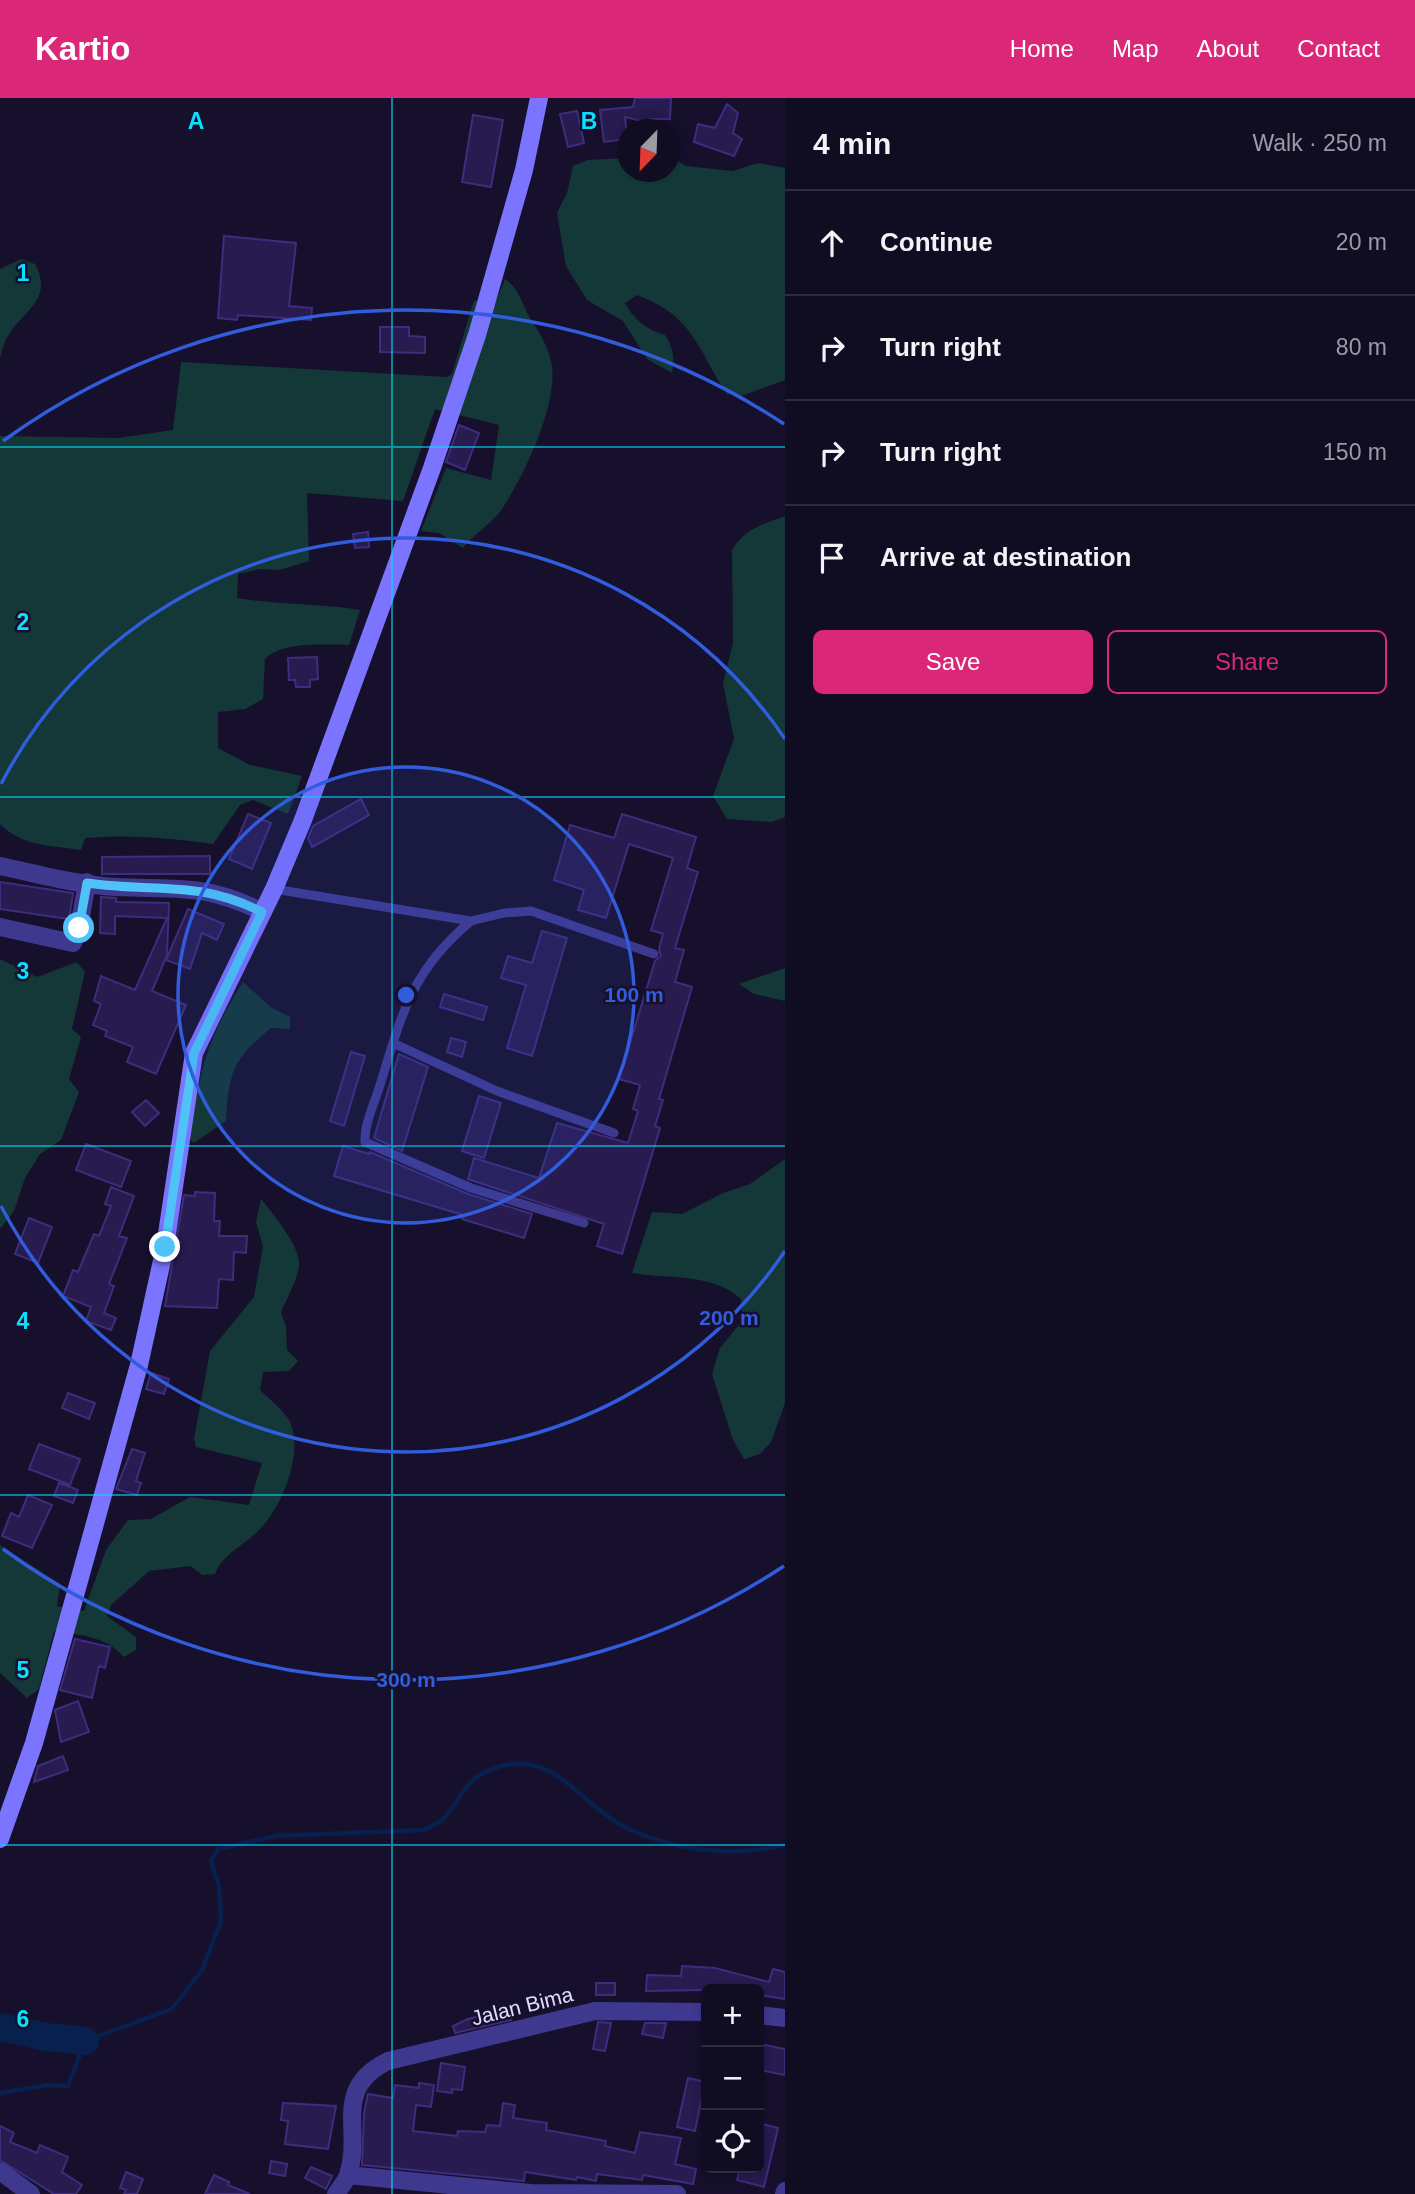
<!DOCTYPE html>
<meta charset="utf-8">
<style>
:root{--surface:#100c22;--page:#1e1a2f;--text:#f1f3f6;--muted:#9c9ba5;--line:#302c40;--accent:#db2777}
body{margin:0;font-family:Helvetica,sans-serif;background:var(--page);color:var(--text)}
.controls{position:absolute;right:21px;bottom:21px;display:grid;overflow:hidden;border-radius:10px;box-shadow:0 4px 10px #0003}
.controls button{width:63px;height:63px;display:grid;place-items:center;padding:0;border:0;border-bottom:2px solid var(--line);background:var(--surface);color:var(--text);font:35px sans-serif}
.compass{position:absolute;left:617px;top:21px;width:63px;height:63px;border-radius:50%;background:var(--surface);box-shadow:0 4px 10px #0003;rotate:203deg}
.stop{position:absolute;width:21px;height:21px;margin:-16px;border:5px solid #4fc3f7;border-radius:50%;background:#fff}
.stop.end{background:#4fc3f7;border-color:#fff;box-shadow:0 2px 7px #0008}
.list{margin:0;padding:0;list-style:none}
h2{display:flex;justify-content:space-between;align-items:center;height:91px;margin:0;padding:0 28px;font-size:30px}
h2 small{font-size:23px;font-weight:400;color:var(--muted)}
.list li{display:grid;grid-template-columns:46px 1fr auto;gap:21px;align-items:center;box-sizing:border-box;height:105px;padding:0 28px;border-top:2px solid var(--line)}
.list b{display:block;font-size:26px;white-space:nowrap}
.list em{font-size:23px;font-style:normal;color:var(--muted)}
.actions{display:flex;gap:14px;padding:21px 28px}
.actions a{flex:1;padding:16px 0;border:2px solid var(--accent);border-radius:10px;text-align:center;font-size:24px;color:var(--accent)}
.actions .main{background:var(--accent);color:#fff}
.icon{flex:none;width:38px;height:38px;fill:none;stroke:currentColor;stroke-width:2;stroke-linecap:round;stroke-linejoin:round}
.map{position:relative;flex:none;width:785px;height:2096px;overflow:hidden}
header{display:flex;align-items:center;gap:42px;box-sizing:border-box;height:98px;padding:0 35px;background:var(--accent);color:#fff}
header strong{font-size:33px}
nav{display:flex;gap:38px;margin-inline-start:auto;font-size:24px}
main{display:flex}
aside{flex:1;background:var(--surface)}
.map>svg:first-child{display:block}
.green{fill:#133837}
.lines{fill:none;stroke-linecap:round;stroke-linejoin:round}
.stream{stroke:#08204e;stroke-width:4.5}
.river{stroke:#08204e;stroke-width:28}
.building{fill:#271b4f;stroke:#3e2c7d;stroke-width:2}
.lane{stroke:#3e398f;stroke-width:9}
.street{stroke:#3e398f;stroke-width:18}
.secondary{stroke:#7b74ff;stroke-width:18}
.route{stroke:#4fc3f7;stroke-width:9}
.grid{fill:none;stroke:#09e0ff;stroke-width:2;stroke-opacity:0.55}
.ring{fill:none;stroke:#315cdc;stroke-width:3.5}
.labels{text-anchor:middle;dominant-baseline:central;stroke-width:5;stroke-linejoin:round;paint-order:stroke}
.street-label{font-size:21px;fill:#e1ddff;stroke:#16102d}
.grid-label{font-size:23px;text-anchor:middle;font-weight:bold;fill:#09e0ff;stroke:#16102d;stroke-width:5;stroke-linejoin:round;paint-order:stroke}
.centre{fill:#315cdc;stroke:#16102d;stroke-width:3.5}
.ring-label{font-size:21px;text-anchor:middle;font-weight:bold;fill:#315cdc;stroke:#16102d;stroke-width:5;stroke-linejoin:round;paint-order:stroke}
</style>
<header>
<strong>Kartio</strong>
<nav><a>Home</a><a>Map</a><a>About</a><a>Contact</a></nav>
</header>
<main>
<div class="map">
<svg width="785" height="2096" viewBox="0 0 785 2096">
<rect width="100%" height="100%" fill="#16102d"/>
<path class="green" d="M670 58 686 68 733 73 758 65 785 70V282L741 298 727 296C697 251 694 218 637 197L625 205C633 221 647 232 665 237 673 250 675 259 672 275L647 261 623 223 587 202 566 168 557 115 567 95 573 68 588 62 627 60 628 74H670Z
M21 161 35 166C54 202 23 212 8 238 4 244 2 253 0 260V171Z
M505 181C520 191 521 205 530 220 540 235 549 250 552 268 557 308 525 375 504 408 495 423 475 435 463 450L439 435 421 433 446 370 491 382 499 327 435 311 403 403 307 395 309 463 279 472 260 471 238 476 237 500C278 507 319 505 360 512L349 547C325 547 283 543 265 561L263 601 245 611 218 614V650L250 667 302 678 288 716 253 702 240 707 213 746C170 740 128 736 85 740L81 752C50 747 23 749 0 726V338L118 340 173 332 181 264 447 279 452 276 474 202 494 208Z
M785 418V719L772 724 727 721 713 698 734 641 723 585 733 545 732 452C744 431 763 426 785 418Z
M0 861 37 879 77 864 85 874 72 931 81 939 69 981 79 994 61 1042 40 1056 25 1080 14 1113 0 1131Z
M785 870V903L754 896 739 886Z
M243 884 272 910 290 919V931L271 930C232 962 229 975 226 1023L194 1045 185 1037C195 1017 196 996 202 974 210 941 225 912 243 884Z
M785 1061V1305L771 1344 760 1356 744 1361 733 1342 712 1276 720 1250 738 1228 742 1215 741 1201C714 1175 667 1181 632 1175L652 1114 682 1116 723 1095 750 1086Z
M261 1101C272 1115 302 1150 299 1168 297 1183 287 1200 281 1214L286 1229 287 1252 298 1263 289 1273 263 1274 260 1292C269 1301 285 1313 290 1324 304 1355 282 1408 261 1430 246 1447 224 1454 215 1476L202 1477 191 1468 149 1473 111 1507 107 1518 136 1539V1552L124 1559C104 1537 82 1538 54 1533L39 1591 27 1600 0 1575V1447L60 1486 57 1508 84 1513 106 1452 128 1422 151 1421 190 1399 249 1407 262 1365 196 1349 194 1341 210 1253 254 1199 263 1148 256 1124Z"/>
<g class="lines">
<path class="stream" d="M0 1995 48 1987 68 1988 85 1943 172 1911 202 1872 221 1823 219 1788 211 1763 218 1751 276 1738 423 1732C429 1729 437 1726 442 1722 457 1708 462 1688 480 1677 551 1638 577 1709 633 1733 683 1754 733 1759 785 1747"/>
<path class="river" d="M0 1929 46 1939 85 1943"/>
</g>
<path class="building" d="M635 0H671L670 21H650V25L625 19 627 41 604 44 600 12 633 9Z
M727 6 738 15 733 35 742 41 734 58 694 44 698 26 715 30Z
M577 13 584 45 568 49 560 16Z
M473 17 503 22 491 89 462 84Z
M224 138 296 145 289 208 312 210 311 222 238 217 237 222 218 220Z
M380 229H409V238L425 239V255L380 254Z
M459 327 479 335 465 372 446 364Z
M368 434 369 449 355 450 353 436Z
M317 559 318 581 310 582V589H296L295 582H289L288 560Z
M361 701 369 717 312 749 308 740 313 728Z
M248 716 271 725 252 771 229 761Z
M622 716 696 739 687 770 698 774 675 850 684 852 675 884 692 889 659 1001 663 1002 655 1028 660 1030 622 1156 597 1148 604 1126 468 1081 474 1060 539 1080 557 1025 628 1045 638 1013 633 1011 640 987 619 981 655 863 661 858 659 851 663 836 651 832 673 760 629 746 606 820 578 812 584 792 554 782 570 727 614 740Z
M210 758V776H102V759Z
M0 784 73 795 69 821 0 811Z
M101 799 116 800V804L169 805 167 857 152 893 186 907 156 976 127 964 133 949 105 938 107 933 93 927 101 906 94 903 101 878 135 892 167 820 115 818V836L100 835Z
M188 811 224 826 217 842 202 835 190 871 166 862Z
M542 833 567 840 532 958 507 950 526 887 501 880 508 858 532 865Z
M444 896 487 909 483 922 440 909Z
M451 940 466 944 462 959 447 954Z
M351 954 365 958 344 1028 330 1023Z
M399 956 428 969 402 1053 374 1040Z
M479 998 501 1005 484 1060 462 1053Z
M146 1002 159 1015 145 1028 132 1014Z
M86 1046 131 1063 121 1089 76 1072Z
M343 1048 369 1056 370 1054 468 1096 532 1116 524 1140 462 1121 463 1117 334 1078Z
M111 1089 134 1098 119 1138 127 1140 109 1186 114 1188 104 1215 116 1220 111 1232 86 1223 91 1209 63 1198 73 1172 78 1174 94 1136 99 1138 111 1108 105 1106Z
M195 1094 215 1095 214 1123H220L219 1138H247L246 1155 234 1154 233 1182 219 1181 217 1210 165 1208 184 1097 195 1098Z
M29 1120 52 1129 38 1165 15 1156Z
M151 1275 169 1281 164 1296 146 1291Z
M68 1295 95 1305 89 1321 62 1310Z
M39 1346 80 1361 70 1387 29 1371Z
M132 1351 145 1355 136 1383 141 1385 137 1397 116 1391Z
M59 1385 78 1392 73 1405 54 1398Z
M28 1397 52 1407 32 1450 2 1438 11 1415 19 1419Z
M75 1541 110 1549 105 1570 99 1568 92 1600 60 1592Z
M78 1603 89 1634 61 1644 55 1612Z
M63 1658 68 1672 34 1684 38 1668Z
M682 1868 715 1870 769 1884 773 1871 785 1874V1901L759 1897V1891L646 1893 647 1877 681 1878Z
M596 1885H615V1897H596Z
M508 1911 511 1922 455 1935 453 1928 468 1921Z
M598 1924 611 1925 605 1953 593 1951Z
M645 1925H666L663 1940 642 1936Z
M759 1946 785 1951V1977L759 1972Z
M441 1965 465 1969 462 1992 452 1991V1995L437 1993Z
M688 1980 705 1984 695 2033 677 2029Z
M419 1985 434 1987 431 2009 416 2007 413 2033 457 2038 458 2033 485 2034 487 2027 500 2028 503 2005 515 2007 513 2020 547 2025 546 2032 606 2043 605 2048 635 2055 640 2034 681 2040 675 2066 696 2071 693 2086 643 2077 642 2082 597 2076 596 2083 577 2079 576 2082 525 2074 524 2083 362 2067 364 2015 368 1996 393 2000 395 1987 419 1990Z
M283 2005 336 2008 328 2051 285 2046 288 2023 281 2022Z
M759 2025 778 2030 764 2089 737 2082 740 2070H759Z
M0 2028 14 2035 10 2044 37 2055 40 2047 68 2059 62 2074 82 2087 76 2096H54L0 2062Z
M271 2063 287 2066 285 2078 269 2075Z
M311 2069 332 2078 326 2091 305 2080Z
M126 2074 143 2081 137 2096H124L126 2092 120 2090Z
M214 2077 229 2084 228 2087 250 2096H205Z"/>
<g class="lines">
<path class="lane" d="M274 791 471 823 504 815 531 813 654 856
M471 823C411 873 402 916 380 987 375 1004 364 1026 365 1044L471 1090 584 1125
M393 945 497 993 614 1035"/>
<path class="street" d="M0 768C38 776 77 787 116 789 178 792 204 785 263 814
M0 829 73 845 79 830 87 784
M759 1917 785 1920
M0 2073 31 2096
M348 2077 531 2095 677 2096
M336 2096C340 2090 346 2083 348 2077 363 2032 331 1991 388 1963L595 1913 706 1914
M784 2096 785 2093"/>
<path class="secondary" d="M0 1741 34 1645 139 1267 165 1149 194 955 274 791 303 722 432 370 477 237 524 72 539 0"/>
</g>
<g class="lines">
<path class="route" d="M79 830 87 785C155 795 196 781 262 814L194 955 165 1149"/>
</g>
<path class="grid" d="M392 0V2096M0 349H785M0 699H785M0 1048H785M0 1397H785M0 1747H785"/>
<circle cx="406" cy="897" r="228" fill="#315cdc" fill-opacity=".12"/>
<g class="ring">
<circle cx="406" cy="897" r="228"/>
<path d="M785 1153A457 457 0 0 1 1 1108M1 686A457 457 0 0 1 785 641"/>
<path d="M784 1468A685 685 0 0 1 3 1451M3 343A685 685 0 0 1 784 326"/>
</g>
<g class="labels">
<g class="street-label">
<text transform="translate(522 1908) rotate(-14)">Jalan Bima</text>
</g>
</g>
<g class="grid-label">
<text x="196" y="31">A</text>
<text x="589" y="31">B</text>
<text x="23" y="183">1</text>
<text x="23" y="532">2</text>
<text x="23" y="881">3</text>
<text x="23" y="1231">4</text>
<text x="23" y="1580">5</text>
<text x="23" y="1929">6</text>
</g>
<circle cx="406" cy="897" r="10" class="centre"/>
<g class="ring-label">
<text x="634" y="904">100 m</text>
<text x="729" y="1227">200 m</text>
<text x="406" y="1589">300 m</text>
</g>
</svg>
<div class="controls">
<button>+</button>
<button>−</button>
<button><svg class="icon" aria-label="locate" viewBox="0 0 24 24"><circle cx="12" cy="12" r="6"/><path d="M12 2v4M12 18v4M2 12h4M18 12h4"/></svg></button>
</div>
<svg class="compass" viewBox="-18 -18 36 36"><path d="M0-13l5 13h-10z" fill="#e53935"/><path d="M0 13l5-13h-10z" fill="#9c9ba5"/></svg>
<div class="stop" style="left:79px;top:830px"></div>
<div class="stop end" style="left:165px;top:1149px"></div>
</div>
<aside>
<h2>4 min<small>Walk · 250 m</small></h2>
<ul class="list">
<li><svg class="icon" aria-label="ahead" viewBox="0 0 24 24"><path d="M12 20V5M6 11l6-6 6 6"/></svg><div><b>Continue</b></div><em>20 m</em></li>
<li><svg class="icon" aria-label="right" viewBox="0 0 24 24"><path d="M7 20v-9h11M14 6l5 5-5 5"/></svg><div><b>Turn right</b></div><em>80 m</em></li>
<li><svg class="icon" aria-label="right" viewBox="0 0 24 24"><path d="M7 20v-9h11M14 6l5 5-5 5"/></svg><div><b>Turn right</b></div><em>150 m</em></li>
<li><svg class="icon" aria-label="arrive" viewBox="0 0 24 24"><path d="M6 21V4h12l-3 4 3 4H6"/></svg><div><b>Arrive at destination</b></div></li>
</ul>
<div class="actions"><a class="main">Save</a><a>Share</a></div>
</aside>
</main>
